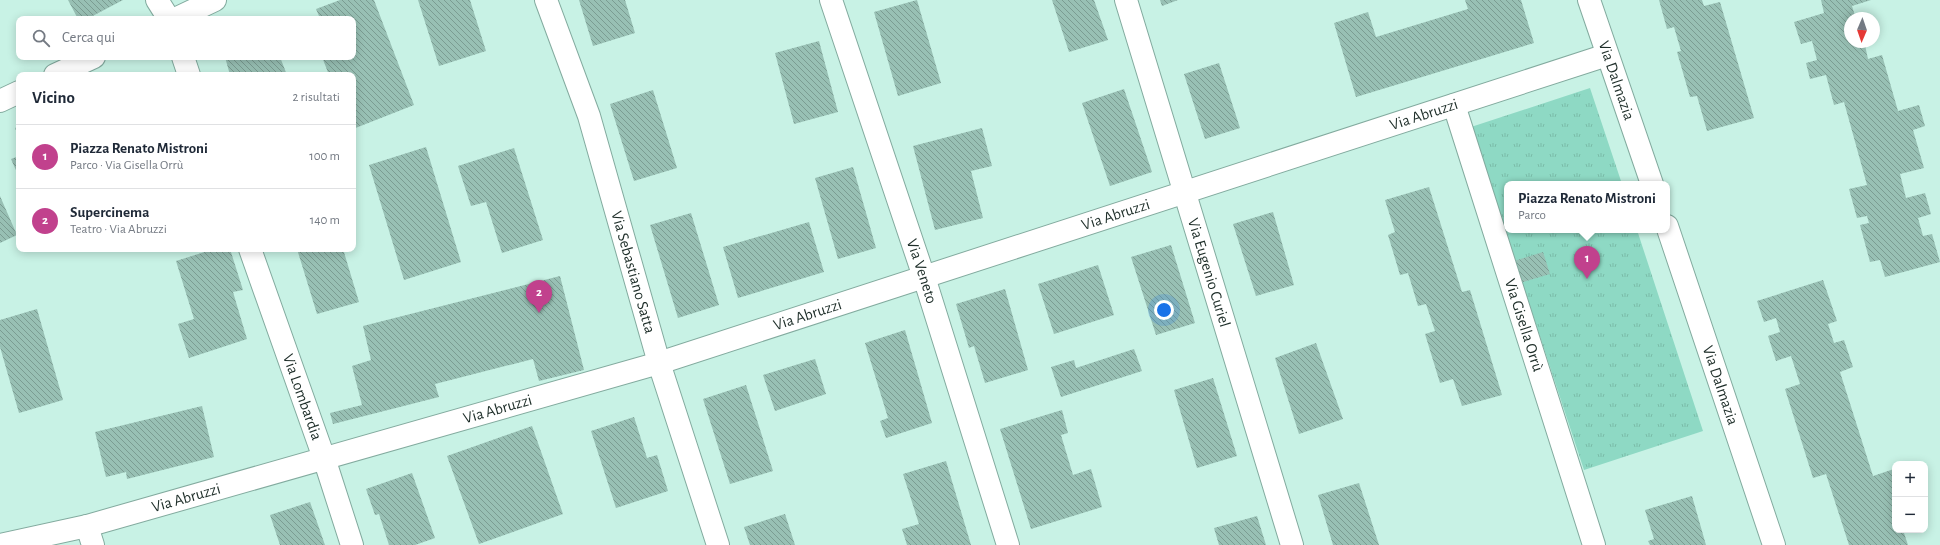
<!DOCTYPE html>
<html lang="it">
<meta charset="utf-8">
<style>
:root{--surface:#fff;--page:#f2f2f3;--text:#1f2937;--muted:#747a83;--line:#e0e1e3;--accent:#c1418d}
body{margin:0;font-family:"Alegreya Sans",sans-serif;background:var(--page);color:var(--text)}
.controls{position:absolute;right:12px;bottom:12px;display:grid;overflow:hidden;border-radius:8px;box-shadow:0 2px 10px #0003}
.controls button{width:36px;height:36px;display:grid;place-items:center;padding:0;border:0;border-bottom:1px solid var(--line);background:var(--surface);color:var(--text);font:20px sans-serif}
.compass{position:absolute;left:1844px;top:12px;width:36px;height:36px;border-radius:50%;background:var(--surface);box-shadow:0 2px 10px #0003;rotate:182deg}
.you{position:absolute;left:1164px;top:310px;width:14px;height:14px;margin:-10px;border:3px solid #fff;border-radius:50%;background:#1a73e8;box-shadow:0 0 0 6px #1a73e833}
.badge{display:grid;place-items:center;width:26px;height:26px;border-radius:50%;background:var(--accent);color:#fff;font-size:13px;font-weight:700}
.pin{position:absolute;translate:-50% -33px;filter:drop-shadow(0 1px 2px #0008)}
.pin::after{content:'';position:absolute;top:21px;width:14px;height:12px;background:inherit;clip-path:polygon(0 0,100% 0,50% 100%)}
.popup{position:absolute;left:1504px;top:181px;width:166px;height:52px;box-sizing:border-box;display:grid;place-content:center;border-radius:8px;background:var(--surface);filter:drop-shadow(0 1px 3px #0005);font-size:13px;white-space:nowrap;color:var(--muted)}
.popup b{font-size:15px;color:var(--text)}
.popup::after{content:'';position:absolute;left:50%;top:100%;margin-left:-8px;border:8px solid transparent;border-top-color:var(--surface)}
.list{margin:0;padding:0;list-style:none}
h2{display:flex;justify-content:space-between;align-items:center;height:52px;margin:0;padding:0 16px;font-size:17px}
h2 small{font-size:13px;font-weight:400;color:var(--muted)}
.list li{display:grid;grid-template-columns:26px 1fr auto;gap:12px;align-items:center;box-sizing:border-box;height:64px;padding:0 16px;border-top:1px solid var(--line)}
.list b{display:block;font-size:15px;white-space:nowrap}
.list p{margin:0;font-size:13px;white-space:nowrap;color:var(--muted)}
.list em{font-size:13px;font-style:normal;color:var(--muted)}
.icon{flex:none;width:22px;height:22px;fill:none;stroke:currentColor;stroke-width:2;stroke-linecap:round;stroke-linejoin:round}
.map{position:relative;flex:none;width:1940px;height:545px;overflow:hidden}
.search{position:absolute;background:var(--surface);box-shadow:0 2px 10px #0003;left:16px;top:16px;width:340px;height:44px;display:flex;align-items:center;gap:10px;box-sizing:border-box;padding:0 14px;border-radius:8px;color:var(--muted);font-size:15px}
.panel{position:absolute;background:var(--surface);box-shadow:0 2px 10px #0003;left:16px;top:72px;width:340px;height:180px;border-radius:8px}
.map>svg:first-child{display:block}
.grass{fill:url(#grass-tufts)}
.building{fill:url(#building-back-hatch)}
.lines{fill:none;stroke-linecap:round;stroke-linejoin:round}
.minor-casing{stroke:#83ab9f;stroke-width:24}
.tertiary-casing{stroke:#83ab9f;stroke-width:24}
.minor{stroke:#fff;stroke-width:22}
.tertiary{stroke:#fff;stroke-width:22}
.labels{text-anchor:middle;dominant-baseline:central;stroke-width:3;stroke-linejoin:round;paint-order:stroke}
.street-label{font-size:16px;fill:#1d2d28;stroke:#fff}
</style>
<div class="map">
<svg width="1940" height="545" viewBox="0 0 1940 545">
<defs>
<pattern id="grass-tufts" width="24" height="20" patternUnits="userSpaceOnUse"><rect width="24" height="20" fill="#8ed9c4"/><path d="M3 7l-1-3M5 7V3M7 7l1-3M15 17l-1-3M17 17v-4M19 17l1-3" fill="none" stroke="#7abba8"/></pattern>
<pattern id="building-back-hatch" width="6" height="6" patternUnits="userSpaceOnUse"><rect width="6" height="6" fill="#98c0b4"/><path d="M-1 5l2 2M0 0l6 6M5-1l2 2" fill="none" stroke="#7b9c92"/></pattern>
</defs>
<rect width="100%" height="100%" fill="#c8f2e5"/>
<path class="grass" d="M1590 88 1622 184H1507V230H1637L1703 431 1584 470 1471 127Z"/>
<path class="building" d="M68 0H123L87 19H78Z
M340 0H374L414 105 353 129V75H329L322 57H353V19H311L319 16 316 9Z
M418 0H470L486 51 439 66Z
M579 0H625L635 33 593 46Z
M917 0 941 83 898 96 874 12Z
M1052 0H1094L1108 40 1069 52Z
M1160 0H1178L1162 6Z
M1465 0H1521L1534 43 1356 97 1334 23 1368 12 1376 37 1468 9Z
M1659 0H1702L1704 6 1720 2 1754 118 1707 131 1697 96 1690 97 1677 52 1681 51 1674 27 1667 29Z
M1821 0H1871L1852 6 1855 16 1865 14 1866 18H1850V42H1873L1865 45 1868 59 1882 55 1898 111 1919 105 1925 126 1913 130 1924 168 1900 174 1906 198 1925 193 1931 214 1918 218 1923 236 1932 234 1940 262 1885 277 1880 260 1870 262 1860 225 1869 223 1867 216 1857 218 1849 189 1867 185 1844 102 1834 105 1826 75 1810 79 1806 63 1817 60 1812 41 1801 44 1794 22 1824 13Z
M819 41 838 112 794 124 775 53Z
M225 57H280L287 75H230Z
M1219 63 1240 128 1205 139 1184 74Z
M1124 89 1152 172 1110 186 1082 103Z
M653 90 677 168 634 181 610 104Z
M19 126V137L15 128Z
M982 128 992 166 971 171 983 218 935 230 913 146Z
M426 147 461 262 404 280 369 165Z
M514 148 543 240 502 253 486 202 471 206 458 166Z
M19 156V177L11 159Z
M853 167 876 248 838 259 815 178Z
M1429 187 1462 292 1470 290 1502 395 1462 406 1453 379 1440 383 1425 334 1435 331 1426 304 1418 306 1408 273 1400 275 1388 235 1395 232 1385 200Z
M0 196 17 235 0 243Z
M1273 212 1294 285 1256 296 1233 224Z
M691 213 719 305 678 318 650 225Z
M809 222 824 272 738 298 723 247Z
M1171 245 1195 323 1156 335 1131 257Z
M214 249H230L243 290 233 292 247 339 189 358 178 324 194 319 176 261Z
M297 249H343L359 302 317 314Z
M1543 252 1550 274 1520 283 1514 261Z
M1098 265 1114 315 1054 334 1038 284Z
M560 276 584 370 539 381 533 359 435 384 439 397 333 424 330 413 362 405 352 366 371 360 363 326Z
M1823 280 1837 321 1828 324 1834 343 1844 340 1853 367 1840 372 1873 476 1894 469 1895 499H1893L1895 506V530H1903L1908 545H1849L1826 474 1813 478 1785 389 1800 384 1791 356 1776 361 1768 336 1780 332 1776 318 1764 322 1757 301Z
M1005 289 1028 370 985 383 974 346 969 348 956 304Z
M37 309 63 400 19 413 0 347V320Z
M905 330 932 423 886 438 880 421 888 418 865 343Z
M1316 343 1343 419 1299 434 1275 358Z
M1134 349 1142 371 1061 397 1051 367 1074 360 1076 368Z
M815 359 826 394 775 411 763 375Z
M1213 378 1237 456 1197 468 1174 390Z
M746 385 773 471 730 484 703 399Z
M202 406 214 457 127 479 126 472 106 477 95 432Z
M1062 410 1068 433 1061 435 1073 475 1091 469 1102 507 1031 529 1000 429Z
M634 417 647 458 657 455 668 491 616 508 591 431Z
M532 426 563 514 479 544 447 456Z
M946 461 971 545H907L902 529 919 524 903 474Z
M412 473 435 538 415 545H389L379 514 375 515 366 489Z
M1359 483 1379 545H1333L1318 495Z
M1692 496 1706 545H1650L1648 541 1654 539 1645 510Z
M310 502 325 545H280L270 515Z
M785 514 795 545H750L744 527Z
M1257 516 1266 545H1219L1214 528Z"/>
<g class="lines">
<defs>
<g id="minor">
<path d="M157 0 169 19"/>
<path id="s1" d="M831 0 924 277 1008 545"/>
<path id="s2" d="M1126 0 1292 545"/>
<path d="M175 19 215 0"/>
<path d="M183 57 189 75"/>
<path d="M55 75 94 57"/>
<path d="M0 101 19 92"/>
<path id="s3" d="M1454 105 1594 545"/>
<path id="s4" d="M250 249 324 458 352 545"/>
<path d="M87 526 93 545"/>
<path id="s5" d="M0 545 87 526 659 363 1607 55"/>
</g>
<g id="tertiary">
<path id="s6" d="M546 0 589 116 659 363 718 545"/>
<path id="s7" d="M1589 0 1652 184"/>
<path id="s8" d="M1667 226 1774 545"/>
</g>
</defs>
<use href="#minor" class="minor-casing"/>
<use href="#tertiary" class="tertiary-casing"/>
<use href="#minor" class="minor"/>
<use href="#tertiary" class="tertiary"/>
</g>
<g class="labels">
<g class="street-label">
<text stroke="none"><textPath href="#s7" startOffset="85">Via Dalmazia</textPath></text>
<text stroke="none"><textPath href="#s5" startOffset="1488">Via Abruzzi</textPath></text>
<text stroke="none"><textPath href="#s5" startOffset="1164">Via Abruzzi</textPath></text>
<text stroke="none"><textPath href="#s6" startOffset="286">Via Sebastiano Satta</textPath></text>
<text stroke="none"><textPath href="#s1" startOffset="286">Via Veneto</textPath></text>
<text stroke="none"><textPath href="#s2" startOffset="285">Via Eugenio Curiel</textPath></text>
<text stroke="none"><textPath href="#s5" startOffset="840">Via Abruzzi</textPath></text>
<text stroke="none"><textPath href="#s3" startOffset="231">Via Gisella Orrù</textPath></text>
<text stroke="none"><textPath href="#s8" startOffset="168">Via Dalmazia</textPath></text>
<text stroke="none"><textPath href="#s4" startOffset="157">Via Lombardia</textPath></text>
<text stroke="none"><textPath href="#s5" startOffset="516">Via Abruzzi</textPath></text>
<text stroke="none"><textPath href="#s5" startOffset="192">Via Abruzzi</textPath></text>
</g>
</g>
</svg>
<div class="controls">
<button>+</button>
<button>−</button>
</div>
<svg class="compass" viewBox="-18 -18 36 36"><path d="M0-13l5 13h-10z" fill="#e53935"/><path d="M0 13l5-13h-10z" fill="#747a83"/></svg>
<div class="you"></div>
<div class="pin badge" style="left:1587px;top:279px">1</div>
<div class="popup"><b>Piazza Renato Mistroni</b>Parco</div>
<div class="pin badge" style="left:539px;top:313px">2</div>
<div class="search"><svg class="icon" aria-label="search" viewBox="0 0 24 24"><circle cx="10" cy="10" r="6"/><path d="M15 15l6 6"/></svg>Cerca qui</div>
<section class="panel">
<h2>Vicino<small>2 risultati</small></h2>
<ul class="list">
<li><span class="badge">1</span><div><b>Piazza Renato Mistroni</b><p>Parco · Via Gisella Orrù</p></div><em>100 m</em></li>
<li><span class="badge">2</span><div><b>Supercinema</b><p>Teatro · Via Abruzzi</p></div><em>140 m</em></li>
</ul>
</section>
</div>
